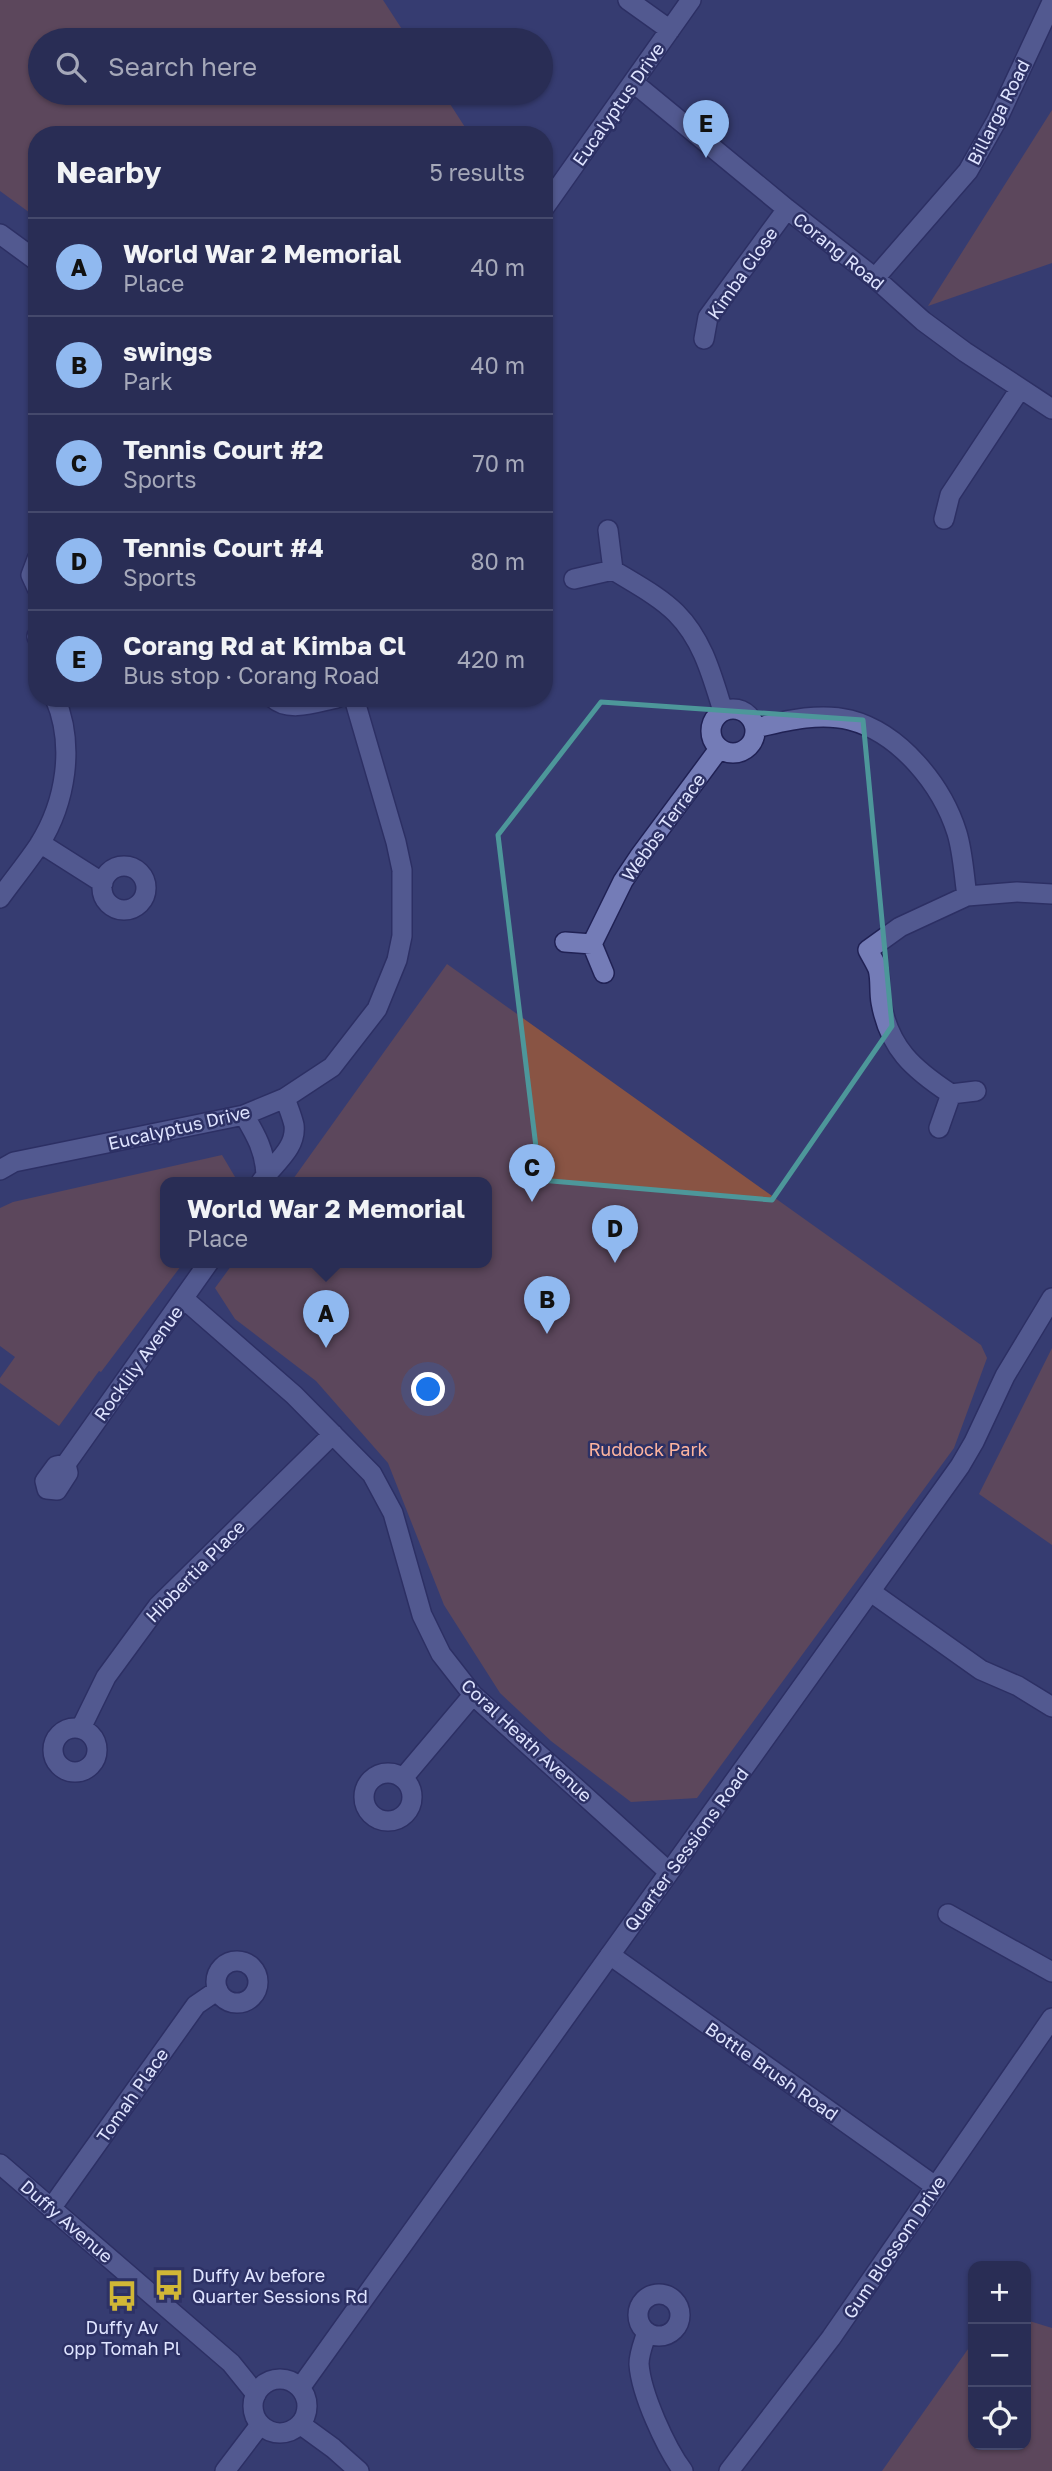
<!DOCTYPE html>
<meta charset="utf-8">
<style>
:root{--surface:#292d55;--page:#31355b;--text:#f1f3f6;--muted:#a5a8b9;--line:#45496c;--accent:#90b9f0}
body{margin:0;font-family:"Golos Text",sans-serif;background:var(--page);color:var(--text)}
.controls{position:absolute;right:21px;bottom:21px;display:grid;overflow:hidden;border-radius:14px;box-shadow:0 2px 5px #0004}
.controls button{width:63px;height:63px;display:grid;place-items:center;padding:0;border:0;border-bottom:2px solid var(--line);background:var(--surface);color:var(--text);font:35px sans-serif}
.you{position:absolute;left:429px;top:1390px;width:24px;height:24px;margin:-18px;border:5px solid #fff;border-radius:50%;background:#1a73e8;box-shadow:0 0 0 10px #1a73e833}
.badge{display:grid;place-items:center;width:46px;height:46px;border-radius:50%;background:var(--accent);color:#111;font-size:23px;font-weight:700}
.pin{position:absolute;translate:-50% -58px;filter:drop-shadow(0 2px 4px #0008)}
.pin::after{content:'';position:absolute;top:37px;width:24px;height:21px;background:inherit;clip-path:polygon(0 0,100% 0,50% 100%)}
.popup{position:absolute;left:160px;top:1177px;width:332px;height:91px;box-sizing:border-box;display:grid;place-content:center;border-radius:14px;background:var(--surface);filter:drop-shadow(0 2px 5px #0005);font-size:23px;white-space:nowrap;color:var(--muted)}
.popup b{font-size:26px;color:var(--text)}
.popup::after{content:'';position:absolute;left:50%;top:100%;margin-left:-14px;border:14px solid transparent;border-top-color:var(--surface)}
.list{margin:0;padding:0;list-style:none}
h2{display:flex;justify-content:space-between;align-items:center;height:91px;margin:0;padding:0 28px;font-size:30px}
h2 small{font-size:23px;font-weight:400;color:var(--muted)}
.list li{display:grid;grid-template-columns:46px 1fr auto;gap:21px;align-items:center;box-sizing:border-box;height:98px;padding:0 28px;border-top:2px solid var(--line)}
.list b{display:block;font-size:26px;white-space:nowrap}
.list p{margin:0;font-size:23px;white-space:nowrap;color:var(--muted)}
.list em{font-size:23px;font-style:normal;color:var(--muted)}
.icon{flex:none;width:38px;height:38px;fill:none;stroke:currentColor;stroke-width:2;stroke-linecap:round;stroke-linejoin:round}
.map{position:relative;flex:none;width:1052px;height:2471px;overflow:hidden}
.search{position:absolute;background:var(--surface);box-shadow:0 2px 5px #0004;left:28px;top:28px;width:525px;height:77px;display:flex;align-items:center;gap:18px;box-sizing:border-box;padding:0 24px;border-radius:38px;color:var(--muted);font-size:26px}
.panel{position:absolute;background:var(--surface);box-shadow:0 2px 5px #0004;left:28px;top:126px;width:525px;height:581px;border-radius:28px}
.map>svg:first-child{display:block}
.green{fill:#895444}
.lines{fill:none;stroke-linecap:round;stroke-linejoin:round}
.minor-casing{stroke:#202154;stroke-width:22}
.secondary-casing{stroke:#202154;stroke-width:22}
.minor{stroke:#747cb7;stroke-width:19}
.secondary{stroke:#747cb7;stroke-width:19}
.marked{fill:none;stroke:#4d979a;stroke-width:5;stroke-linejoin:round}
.labels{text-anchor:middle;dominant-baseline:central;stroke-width:5;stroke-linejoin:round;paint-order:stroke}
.street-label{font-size:18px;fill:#dfe4ff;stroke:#2d3165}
.park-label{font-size:18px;fill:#fdb49e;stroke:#2d3165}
.poi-label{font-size:18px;fill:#dfe4ff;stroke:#2d3165;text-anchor:start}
</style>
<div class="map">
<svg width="1052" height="2471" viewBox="0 0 1052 2471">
<rect width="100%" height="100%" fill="#373c71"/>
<path class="green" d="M0 0H383L409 40H40V93H443L470 135H37V218L0 191Z
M1052 110V263L928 306Z
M447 964 981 1345 987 1358 954 1448 697 1798 631 1802 551 1741 500 1693 444 1605 388 1463 316 1381 235 1319 215 1288 234 1262H487V1182H291Z
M222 1155 238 1182H165V1262H184L101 1372 99 1371 59 1426 0 1383V1378L15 1357 0 1346V1208L13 1202Z
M1052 1348V1545L979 1494Z
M1026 2320 1052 2328V2471H882L973 2342V2445H1026Z"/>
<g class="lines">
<defs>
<path id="minor" d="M628 0 670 30
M634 83 787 209 875 278 923 321 965 352 1052 409
M544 208 691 0
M0 234 37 261
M875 278 968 171 997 120 1052 2
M704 339 708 317 787 209
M944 519 950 495 1020 389
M608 530 613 570C634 583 659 596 676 613 703 640 712 676 723 711
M37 559 31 575 37 588
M574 579 613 570
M37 636V637
M273 698C289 713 317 702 337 698
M711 731a22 22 0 1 1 44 0a22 22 0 1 1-44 0Z
M755 728C785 721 819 712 850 720 900 733 942 785 957 833 963 853 964 876 967 896
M40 843 103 883
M102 888a22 22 0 1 1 44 0a22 22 0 1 1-44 0Z
M0 898C13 880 27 863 39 845 66 802 75 745 55 698
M565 942 592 944
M604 973 592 944 623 881 639 857 719 749
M976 1091 951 1094C913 1069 889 1048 881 1002 879 991 881 979 878 969 875 962 871 956 868 950L900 927 967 896 1017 892 1052 894
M244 1115C256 1135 265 1151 266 1175
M939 1128 951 1094
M0 1170 14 1162 244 1115 285 1098 332 1067 377 1009 397 960 402 936V870L396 842 354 698
M261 1182C273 1164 297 1149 294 1125 292 1116 288 1107 285 1098
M184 1299 294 1395 372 1474 393 1513 422 1615 441 1654 473 1695 669 1872
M66 1464 68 1473 57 1490 47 1489 45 1481 56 1466 66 1464 209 1262
M871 1592 981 1670 1018 1686 1052 1707
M53 1750a22 22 0 1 1 44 0a22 22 0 1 1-44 0Z
M81 1728 106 1677 158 1606 333 1434
M364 1797a24 24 0 1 1 48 0a24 24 0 1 1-48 0Z
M403 1778 473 1695
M948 1914 1052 1972
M610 1955 935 2186
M216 1982a21 21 0 1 1 42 0a21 21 0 1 1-42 0Z
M0 2164 231 2363 256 2394
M52 2207 196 2005 218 1990
M638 2315a21 21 0 1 1 42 0a21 21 0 1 1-42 0Z
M647 2332C644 2342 639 2353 639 2364 641 2394 666 2448 683 2471
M225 2471 260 2425
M729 2471 831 2338 1052 2018"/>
<path id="secondary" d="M253 2406a27 27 0 1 1 54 0a27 27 0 1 1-54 0Z
M300 2388 960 1466 974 1442 1005 1376 1052 1298
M300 2424 333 2448 359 2471"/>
</defs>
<use href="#minor" class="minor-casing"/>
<use href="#secondary" class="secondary-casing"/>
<use href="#minor" class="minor"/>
<use href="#secondary" class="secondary"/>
</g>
<path d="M0 0H1052V2471H0ZM601 702 863 720 892 1026 772 1200 540 1180 498 835Z" fill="#373c71" fill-opacity=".55" fill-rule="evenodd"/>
<path class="marked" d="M601 702 863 720 892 1026 772 1200 540 1180 498 835Z"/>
<defs>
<symbol id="bus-bare" viewBox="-9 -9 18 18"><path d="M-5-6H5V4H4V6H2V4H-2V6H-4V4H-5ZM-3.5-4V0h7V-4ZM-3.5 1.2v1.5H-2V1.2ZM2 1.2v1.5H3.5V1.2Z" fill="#d1b736" stroke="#2d3165" stroke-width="2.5" paint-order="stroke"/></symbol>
</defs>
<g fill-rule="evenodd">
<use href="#bus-bare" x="147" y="2263" width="44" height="44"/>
<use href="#bus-bare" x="100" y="2274" width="44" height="44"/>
</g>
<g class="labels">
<g class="street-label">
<text transform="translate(618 104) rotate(-55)">Eucalyptus Drive</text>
<text transform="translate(998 112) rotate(-63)">Billarga Road</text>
<text transform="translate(839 251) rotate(39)">Corang Road</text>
<text transform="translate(742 273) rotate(-55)">Kimba Close</text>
<text transform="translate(663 827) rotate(-54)">Webbs Terrace</text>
<text transform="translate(179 1127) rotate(-13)">Eucalyptus Drive</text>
<text transform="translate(138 1363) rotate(-54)">Rocklily Avenue</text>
<text transform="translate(195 1571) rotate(-46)">Hibbertia Place</text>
<text transform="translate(527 1740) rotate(43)">Coral Heath Avenue</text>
<text transform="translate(686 1849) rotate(-54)">Quarter Sessions Road</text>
<text transform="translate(772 2071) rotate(35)">Bottle Brush Road</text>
<text transform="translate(132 2095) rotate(-55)">Tomah Place</text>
<text transform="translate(67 2221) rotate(41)">Duffy Avenue</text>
<text transform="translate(894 2247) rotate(-56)">Gum Blossom Drive</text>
</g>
<g class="park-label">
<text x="648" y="1449">Ruddock Park</text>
</g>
<g class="poi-label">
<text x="192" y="2275">Duffy Av before<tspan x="192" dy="21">Quarter Sessions Rd</tspan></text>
<text x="122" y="2327" text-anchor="middle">Duffy Av<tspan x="122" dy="21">opp Tomah Pl</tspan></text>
</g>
</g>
</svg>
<div class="controls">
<button>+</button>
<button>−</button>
<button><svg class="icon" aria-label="locate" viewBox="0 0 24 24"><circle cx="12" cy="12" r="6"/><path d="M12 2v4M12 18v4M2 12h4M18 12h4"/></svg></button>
</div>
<div class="you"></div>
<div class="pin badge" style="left:326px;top:1348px">A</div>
<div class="popup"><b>World War 2 Memorial</b>Place</div>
<div class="pin badge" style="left:547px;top:1334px">B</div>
<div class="pin badge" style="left:532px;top:1202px">C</div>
<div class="pin badge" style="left:615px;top:1263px">D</div>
<div class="pin badge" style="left:706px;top:158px">E</div>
<div class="search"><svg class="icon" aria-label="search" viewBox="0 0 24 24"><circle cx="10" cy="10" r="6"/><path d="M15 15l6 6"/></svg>Search here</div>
<section class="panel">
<h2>Nearby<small>5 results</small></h2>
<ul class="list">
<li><span class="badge">A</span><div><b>World War 2 Memorial</b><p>Place</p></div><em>40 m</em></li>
<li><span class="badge">B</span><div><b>swings</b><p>Park</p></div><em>40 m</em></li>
<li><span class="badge">C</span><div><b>Tennis Court #2</b><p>Sports</p></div><em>70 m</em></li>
<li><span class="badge">D</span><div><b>Tennis Court #4</b><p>Sports</p></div><em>80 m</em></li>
<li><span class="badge">E</span><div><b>Corang Rd at Kimba Cl</b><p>Bus stop · Corang Road</p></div><em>420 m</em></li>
</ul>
</section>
</div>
